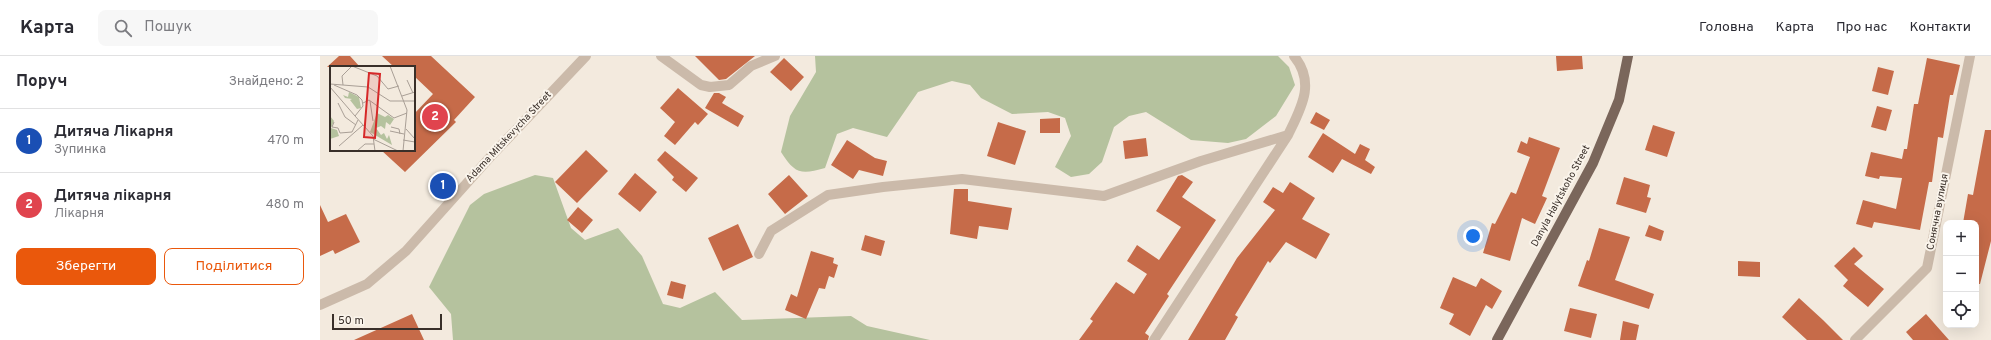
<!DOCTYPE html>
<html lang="uk">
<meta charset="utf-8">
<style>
:root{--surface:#fff;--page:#f7f7f7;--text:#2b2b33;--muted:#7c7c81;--line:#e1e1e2;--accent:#ea580c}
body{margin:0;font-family:Overpass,sans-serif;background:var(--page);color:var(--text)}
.controls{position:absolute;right:12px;bottom:12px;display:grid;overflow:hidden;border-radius:8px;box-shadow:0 4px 16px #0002}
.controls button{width:36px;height:36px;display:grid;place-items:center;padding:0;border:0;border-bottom:1px solid var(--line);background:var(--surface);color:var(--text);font:20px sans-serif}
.scale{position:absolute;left:12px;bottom:10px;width:110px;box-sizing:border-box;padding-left:4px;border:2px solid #392f29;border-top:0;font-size:11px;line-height:14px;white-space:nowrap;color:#392f29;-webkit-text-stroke:3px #faf4eb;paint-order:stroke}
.you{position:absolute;left:1153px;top:180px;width:14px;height:14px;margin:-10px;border:3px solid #fff;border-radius:50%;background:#1a73e8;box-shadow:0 0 0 6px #1a73e833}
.badge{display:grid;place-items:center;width:26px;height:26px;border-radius:50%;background:var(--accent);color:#fff;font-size:13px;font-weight:700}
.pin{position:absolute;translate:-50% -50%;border:2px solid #fff;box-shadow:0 1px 4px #0006}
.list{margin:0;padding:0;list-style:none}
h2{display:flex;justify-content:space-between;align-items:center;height:52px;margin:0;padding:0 16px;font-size:17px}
h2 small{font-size:13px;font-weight:400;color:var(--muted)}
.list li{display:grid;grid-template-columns:26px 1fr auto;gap:12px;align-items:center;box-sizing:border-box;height:64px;padding:0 16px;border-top:1px solid var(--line)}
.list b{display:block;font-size:15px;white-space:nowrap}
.list p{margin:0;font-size:13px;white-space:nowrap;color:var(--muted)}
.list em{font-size:13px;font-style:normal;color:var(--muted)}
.actions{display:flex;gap:8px;padding:12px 16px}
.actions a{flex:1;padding:9px 0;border:1px solid var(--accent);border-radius:8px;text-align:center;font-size:14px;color:var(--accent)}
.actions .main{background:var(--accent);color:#fff}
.icon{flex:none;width:22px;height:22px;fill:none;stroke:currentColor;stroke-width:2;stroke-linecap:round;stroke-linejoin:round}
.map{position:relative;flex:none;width:1671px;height:284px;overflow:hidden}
header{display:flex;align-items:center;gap:24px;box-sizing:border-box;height:56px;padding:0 20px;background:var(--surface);border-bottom:1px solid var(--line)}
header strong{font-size:19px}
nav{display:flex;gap:22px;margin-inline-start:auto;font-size:14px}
.search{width:280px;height:36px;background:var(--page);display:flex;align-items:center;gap:10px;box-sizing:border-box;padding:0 14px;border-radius:8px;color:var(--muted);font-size:15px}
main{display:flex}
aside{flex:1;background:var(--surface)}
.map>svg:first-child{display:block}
.green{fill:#b5c29e}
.building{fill:#c66b49}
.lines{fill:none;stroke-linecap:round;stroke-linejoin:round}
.minor{stroke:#cbbaaa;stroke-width:10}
.major{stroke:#7a665b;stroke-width:10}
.labels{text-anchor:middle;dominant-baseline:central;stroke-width:4;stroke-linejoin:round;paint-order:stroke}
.street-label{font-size:10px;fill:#392f29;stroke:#faf4eb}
.inset-road{fill:none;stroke:#a99f96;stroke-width:1}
.view{fill:#d62828;fill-opacity:0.15;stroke:#d62828;stroke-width:2}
.inset-edge{fill:none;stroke:#392f29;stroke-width:2}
</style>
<header>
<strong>Карта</strong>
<div class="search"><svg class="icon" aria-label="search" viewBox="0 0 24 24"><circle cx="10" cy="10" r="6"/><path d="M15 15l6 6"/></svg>Пошук</div>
<nav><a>Головна</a><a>Карта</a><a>Про нас</a><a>Контакти</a></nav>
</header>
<main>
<aside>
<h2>Поруч<small>Знайдено: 2</small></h2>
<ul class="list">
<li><span class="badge" style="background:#1a4fb4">1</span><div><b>Дитяча Лікарня</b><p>Зупинка</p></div><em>470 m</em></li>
<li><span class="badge" style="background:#e0444e">2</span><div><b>Дитяча лікарня</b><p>Лікарня</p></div><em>480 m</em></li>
</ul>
<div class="actions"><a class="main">Зберегти</a><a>Поділитися</a></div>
</aside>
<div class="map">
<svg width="1671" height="284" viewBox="0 0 1671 284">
<rect width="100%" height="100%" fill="#f3eade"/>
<path class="green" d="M495 0H958L969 11 975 29 956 60 926 83 908 87 871 84 826 56 809 60 794 71 782 106 769 118 751 121 735 111 751 80 745 62 728 56 692 58 661 42 650 29 632 25 598 36 567 81 533 72 517 78 505 112C481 119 475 118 461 96L470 60 496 16Z
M215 119 233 122 251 172 265 184 298 172 322 200 343 248 360 252 395 236 422 264 531 260 547 270 610 284H133L131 258 109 231 150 149 164 138Z"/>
<path class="building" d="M19 0H30L40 11H7Z
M62 0H111L155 41 134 64 136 66 85 116 61 94H94V58L113 38 94 20V11H74Z
M375 0H435L406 23 399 24Z
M1236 0H1262L1263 13 1237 15Z
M464 2 484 21 471 35 450 16Z
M1607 2 1640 9 1633 39H1630L1623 82 1618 81 1612 126H1609L1600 174 1554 166 1552 172 1536 168 1543 144 1576 153 1582 122 1560 120 1559 123 1545 120 1551 96 1582 103 1584 93H1587L1594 48H1598Z
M1558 11 1574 15 1568 39 1552 35Z
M358 32 388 58 378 69 375 66 355 89 344 80 355 66 340 52Z
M394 37H399L406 41 402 47 424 60 418 71 385 52Z
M1557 50 1572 54 1566 75 1551 71Z
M996 56 1010 64 1004 74 990 67Z
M740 62V77H720V63Z
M678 66 706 75 695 109 667 100Z
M1333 69 1355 76 1347 101 1325 94Z
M1665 74H1671V185L1660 228H1656V167H1643L1648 138 1653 139Z
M1003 77 1035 98 1040 88 1050 93 1045 104 1055 111 1051 118 1022 103 1013 117 988 101Z
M1209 81 1240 92 1222 140 1227 142 1215 168 1202 162 1190 205 1163 197 1172 167 1175 168 1191 136 1196 138 1210 101 1197 96 1201 85 1207 88Z
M826 82 828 100 805 103 803 85Z
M527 84 555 102 567 105 563 120 539 114 533 123 511 109Z
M266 94 288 115 257 147 235 126Z
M345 95 378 122 366 136 352 124 354 121 337 104Z
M315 117 337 136 320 156 298 138Z
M469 119 488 140 465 158 448 138Z
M862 119 873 126 862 141 896 164 847 238 849 240 825 277 829 280 828 284H759L773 265 770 263 796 226 814 238 827 218 807 205 817 189 839 204 861 171 836 155 858 120Z
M1304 121 1330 129 1327 141 1331 142 1326 157 1296 148Z
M970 126 995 142 982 163 1010 178 996 203 966 186 950 207 948 205 915 259 918 261 905 284H868L917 202 955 154 943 146 953 131 963 137Z
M634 133H648V145L692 152 688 174 659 170 657 183 630 178Z
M0 149 8 166 26 158 40 186 15 198 13 194 0 200Z
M258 151 273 164 262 177 247 164Z
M418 168 433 201 403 215 388 182Z
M1329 169 1344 175 1341 185 1325 180Z
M1279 172 1310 181 1295 224 1334 238 1329 253 1258 230 1267 204 1269 205Z
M545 179 565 185 561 200 541 194Z
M1534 191 1543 200 1534 208 1564 233 1548 251 1523 230 1528 224 1514 210Z
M491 195 514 202 513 207 518 209 514 222 509 220 505 233 499 232 486 263 465 254 471 238 477 241Z
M1418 205 1440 206V221L1418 220Z
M1133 221 1156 231 1161 222 1182 235 1172 253 1166 249 1150 280 1129 268 1134 258 1120 252Z
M351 225 366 229 363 243 347 239Z
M1479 242 1503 264 1523 284H1487L1462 261Z
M1250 252 1277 258 1271 282 1244 275Z
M92 258 104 284H34Z
M1606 258 1629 284H1593L1586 276Z
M1303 265 1319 269 1316 284H1300Z"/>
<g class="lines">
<path class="minor" d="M341 0 381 29 390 31 409 29 431 10 455 0
M439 198 451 175 508 139 563 131 642 123 784 140 881 105 968 79
M0 249 47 228 86 195 172 99 266 0
M834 284 968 79C981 52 996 27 974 0
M1535 284 1607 212 1650 0"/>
<path class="major" d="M1177 284 1273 107 1299 44 1308 0"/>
</g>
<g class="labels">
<g class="street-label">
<text transform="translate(189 81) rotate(-47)">Adama Mitskevycha Street</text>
<text transform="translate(1241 140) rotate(-62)">Danyla Halytskoho Street</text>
<text transform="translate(1618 156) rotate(-79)">Сонячна вулиця</text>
</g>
</g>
<g transform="translate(10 10)">
<rect width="85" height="85" fill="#f3eade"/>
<path d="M19 26 29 31 31 42 27 43 20 34 22 33 15 32 13 29 18 31ZM47 47 55 51 58 49 64 53 60 59 56 56 55 63 51 60 46 62 51 69 54 67 57 73 59 69 62 79 40 66ZM0 50 4 55 1 62 7 64 9 70 0 73Z" fill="#b5c29e"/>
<path class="inset-road" d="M22 0 47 10 58 23 69 20M60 0 77 44 73 85M77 14 83 27M0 18 38 21 60 35H85M4 19 27 29 32 34 33 40 25 50 43 70 45 85M13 19 12 10 22 0M0 21 25 50M72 30 85 26M40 35 43 55M8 37 15 51 26 59M33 37 39 34 64 52 77 47M4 56 2 61 8 62 10 67 22 66 28 54M61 61 69 63 70 68M76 63 85 73M60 65 74 68M43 73 68 85M73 74 85 76M9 80 33 59M27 85 35 78H44"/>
<path class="view" d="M39 7 50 8 45 72 34 71Z"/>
<rect width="85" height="85" class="inset-edge"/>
</g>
</svg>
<div class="controls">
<button>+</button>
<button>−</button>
<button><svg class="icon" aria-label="locate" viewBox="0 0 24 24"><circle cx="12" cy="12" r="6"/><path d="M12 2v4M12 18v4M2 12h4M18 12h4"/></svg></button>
</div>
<div class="scale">50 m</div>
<div class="you"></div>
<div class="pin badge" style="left:123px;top:130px;background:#1a4fb4">1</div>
<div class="pin badge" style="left:115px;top:61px;background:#e0444e">2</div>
</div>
</main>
